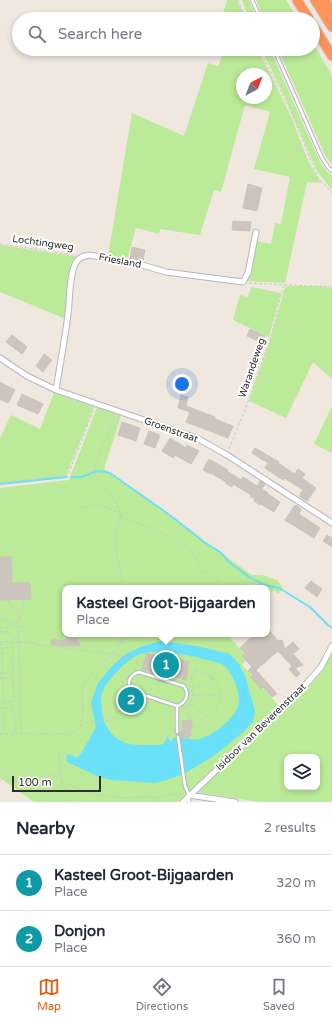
<!DOCTYPE html>
<style>
:root{--surface:#fff;--page:#f6f6f7;--text:#1f2937;--muted:#747a83;--line:#e0e1e3;--accent:#ea580c}
body{margin:0;font-family:"Varela Round",sans-serif;background:var(--page);color:var(--text)}
.controls{position:absolute;right:12px;bottom:12px;display:grid;overflow:hidden;border-radius:8px;box-shadow:0 2px 6px #0003}
.controls button{width:36px;height:36px;display:grid;place-items:center;padding:0;border:0;border-bottom:1px solid var(--line);background:var(--surface);color:var(--text);font:20px sans-serif}
.compass{position:absolute;left:236px;top:68px;width:36px;height:36px;border-radius:50%;background:var(--surface);box-shadow:0 2px 6px #0003;rotate:42deg}
.scale{position:absolute;left:12px;bottom:10px;width:89px;box-sizing:border-box;padding-left:4px;border:2px solid #2e2e2e;border-top:0;font-size:11px;line-height:14px;white-space:nowrap;color:#2e2e2e;-webkit-text-stroke:3px #fff;paint-order:stroke}
.you{position:absolute;left:182px;top:384px;width:14px;height:14px;margin:-10px;border:3px solid #fff;border-radius:50%;background:#1a73e8;box-shadow:0 0 0 6px #1a73e833}
.badge{display:grid;place-items:center;width:26px;height:26px;border-radius:50%;background:var(--accent);color:#fff;font-size:13px;font-weight:700}
.pin{position:absolute;translate:-50% -50%;border:2px solid #fff;box-shadow:0 1px 4px #0006}
.popup{position:absolute;left:62px;top:585px;width:208px;height:52px;box-sizing:border-box;display:grid;place-content:center;border-radius:8px;background:var(--surface);filter:drop-shadow(0 1px 3px #0005);font-size:13px;white-space:nowrap;color:var(--muted)}
.popup b{font-size:15px;color:var(--text)}
.popup::after{content:'';position:absolute;left:50%;top:100%;margin-left:-8px;border:8px solid transparent;border-top-color:var(--surface)}
.list{margin:0;padding:0;list-style:none}
h2{display:flex;justify-content:space-between;align-items:center;height:52px;margin:0;padding:0 16px;font-size:17px}
h2 small{font-size:13px;font-weight:400;color:var(--muted)}
.list li{display:grid;grid-template-columns:26px 1fr auto;gap:12px;align-items:center;box-sizing:border-box;height:56px;padding:0 16px;border-top:1px solid var(--line)}
.list b{display:block;font-size:15px;white-space:nowrap}
.list p{margin:0;font-size:13px;white-space:nowrap;color:var(--muted)}
.list em{font-size:13px;font-style:normal;color:var(--muted)}
.icon{flex:none;width:22px;height:22px;fill:none;stroke:currentColor;stroke-width:2;stroke-linecap:round;stroke-linejoin:round}
.map{position:relative;flex:none;width:332px;height:802px;overflow:hidden}
.search{position:absolute;background:var(--surface);box-shadow:0 2px 6px #0003;left:12px;right:12px;top:12px;height:44px;display:flex;align-items:center;gap:10px;box-sizing:border-box;padding:0 14px;border-radius:22px;color:var(--muted);font-size:15px}
.sheet{height:164px;background:var(--surface)}
nav{display:flex;justify-content:space-around;align-items:center;box-sizing:border-box;height:56px;border-top:1px solid var(--line);background:var(--surface);font-size:11px;color:var(--muted)}
nav a{display:grid;justify-items:center;gap:2px}
nav .on{color:var(--accent)}
.map>svg:first-child{display:block}
.green{fill:#bbea98;fill-rule:evenodd}
.water{fill:#6be0f9;fill-rule:evenodd}
.lines{fill:none;stroke-linecap:round;stroke-linejoin:round}
.stream{stroke:#6be0f9;stroke-width:2}
.building{fill:#cbc5be;stroke:#ccc3b8}
.lane-casing{stroke:#b3b7c2;stroke-width:4.5}
.street-casing{stroke:#b3b7c2;stroke-width:7}
.highway-casing{stroke:#c9c9c9;stroke-width:11}
.path{stroke:#c9c9c9;stroke-width:1;stroke-dasharray:3 2;stroke-linecap:butt}
.lane{stroke:#fff;stroke-width:2.5}
.street{stroke:#fff;stroke-width:5}
.highway{stroke:#ff945b;stroke-width:9}
.labels{text-anchor:middle;dominant-baseline:central;stroke-width:4;stroke-linejoin:round;paint-order:stroke}
.street-label{font-size:10px;fill:#2e2e2e;stroke:#fff}
</style>
<div class="map">
<svg width="332" height="802" viewBox="0 0 332 802">
<rect width="100%" height="100%" fill="#f0e7df"/>
<path class="green" d="M227 0H237L245 19H237L236 18 231 17 223 14Z
M242 0H249L257 19H249Z
M256 0H286L298 19H264Z
M313 44 332 75V165L325 155 278 49H313Z
M228 49H258L290 114 309 163 321 183 307 182 285 283 246 281 255 241 271 244 275 223 281 224 290 177 254 169 270 112 245 105 221 192 214 190 200 235 160 229 159 234 136 228 127 260 108 257 132 113 184 136 208 63 218 66 222 56ZM242 74H266V98H242Z
M261 49H270L308 135 321 164 332 177V190L317 171 282 91Z
M0 245 79 257 76 260 66 319 0 292Z
M288 286H318L332 288V379L313 362 286 418 249 401 271 337 285 287Z
M251 287 281 293 269 337 233 320 240 295 248 297Z
M54 393 94 407 66 476 0 485V438L11 415 40 429Z
M332 406V453L314 444Z
M97 407 121 416 104 469 252 575H262L277 580 283 588 278 594 274 590 271 593 267 590V588C262 588 256 584 250 584L246 588H65V634H227L248 658 242 665 279 706 178 802H34L0 778V488L69 480Z
M332 653V802H259L197 792 300 696 322 672ZM287 757H317V787H287Z"/>
<path class="water" d="M161 641 197 646 230 654 239 664 245 676 255 711 254 718 252 723 241 734 215 755 189 771 173 778 156 783 111 780 97 776 67 762 66 757 68 754 77 758 82 752 96 727 91 703 98 683 113 665 126 654 143 646ZM150 652C171 651 191 656 211 661 215 662 220 663 223 665 229 669 232 676 235 682 238 691 241 700 237 709 230 723 203 745 187 738L184 739 182 737 173 738V740L171 741 169 740 168 736 167 737C166 741 164 744 160 745 150 745 132 746 123 742 112 737 104 726 102 713 102 708 101 703 101 698 101 685 127 659 138 655 142 653 146 653 150 652Z"/>
<g class="lines">
<path class="stream" d="M71 477H82L94 472 100 471 110 473 164 511 188 529 204 542 220 552 229 562 249 577 265 585 279 588 310 607 328 625 332 628
M0 484 67 477"/>
</g>
<path class="building" d="M248 184 262 188 257 211 243 208Z
M233 221 251 222 250 231 232 230Z
M132 247 145 250 143 261 130 258Z
M250 329 265 336 262 343 247 336Z
M12 335 27 347 22 354 6 342Z
M44 354 52 360 43 372 36 366Z
M0 382 15 390 8 403 0 399Z
M22 394 43 404 38 414 17 405Z
M181 395 188 397 186 406 215 417V419L233 426 228 438 186 422 190 412 178 408Z
M122 422 140 428 136 441 118 435Z
M149 431 160 435 155 448 144 444Z
M170 438 186 448 187 445 199 451 191 464 175 455 173 458 162 451Z
M255 448 279 462 278 463 295 474 298 469 305 474 302 478 316 488 307 501 299 496 303 490 284 478 283 480 265 468 268 463 252 453Z
M209 459 228 470 227 471 241 480 243 477 257 486 260 481 265 484 262 489 268 493V494L280 502 274 512 261 504 260 505 254 501 255 499 250 496 251 495 233 484 232 487 225 483 226 482 211 473V474L203 470Z
M295 505 301 509 299 514 320 528 314 538 285 520Z
M327 535 332 538V547L323 541Z
M0 557H11L12 583H30L31 599 0 600Z
M311 581 322 589 317 597 305 588Z
M267 628 278 641 282 640 285 649 293 642 299 649 293 654 303 665 295 668 300 674 296 677 289 669 292 666 278 651 256 670 277 694 272 697 263 687 261 689 251 677 253 675 248 671 252 667 242 656 245 653 240 648 255 634H267Z
M67 636 78 639 77 642 80 643 79 646H64L51 644 52 639 67 641Z
M147 653 159 657 160 654 175 660 176 658 189 662 187 669 188 670 186 680 154 670V672L142 669Z
M127 694 136 696 135 705 125 703Z
M189 720H191L192 727V730H190L191 736H189L186 739H184L178 734 180 731H183L182 721Z"/>
<g class="lines">
<defs>
<path id="lane" d="M252 0 261 19
M274 49 322 158 328 167 332 171
M139 672 184 686C190 694 186 703 177 706L132 691 130 689C127 681 130 675 139 672Z
M177 706V732
M178 737 185 786 189 795V802"/>
<path id="street" d="M0 358 27 376 56 390 197 438 227 455 332 523
M56 390C60 364 65 339 68 314 70 299 69 275 76 262 79 257 84 256 89 255L135 263 166 272 243 282 248 273 256 232
M189 795 235 802
M183 802 308 682 321 667 332 646"/>
<path id="highway" d="M297 0 309 19
M315 0 332 27
M325 0 332 13
M313 25 332 56"/>
</defs>
<use href="#lane" class="lane-casing"/>
<use href="#street" class="street-casing"/>
<use href="#highway" class="highway-casing"/>
<path class="path" d="M238 0 246 19
M259 49 289 107 313 166 318 177 332 193
M0 244 75 255
M249 283 332 287
M114 417 95 466V475L117 504 121 516
M229 449 248 402 271 336 284 284
M0 483 68 475 94 409
M80 508C98 503 106 505 121 515
M125 588C118 565 111 539 121 516L162 533 169 536 177 544H181L189 549 195 555 201 570C210 573 219 576 218 588
M8 601 20 617 18 618 21 733
M24 601 20 617 22 626 25 633 28 639 33 643 40 645 113 654 138 661 135 669
M0 618 18 624
M0 628H6L17 624
M0 632H6V628
M6 632 18 641
M0 642H18L33 643
M2 642 4 734
M121 643 136 634
M0 648 13 647V673H0
M195 670C205 673 211 674 216 683 219 687 221 691 221 695 221 702 218 705 216 711L217 714 211 720 196 728 185 708C195 700 191 699 192 690 192 688 194 686 194 684L190 682Z
M0 678H13L14 702 0 703
M193 689 213 679
M193 695H220
M190 704 210 719
M0 708H14L15 733
M81 726C85 724 89 722 93 721 100 720 116 723 117 714 118 708 112 704 113 695L120 690 125 688
M0 734H71
M0 773C7 779 26 784 34 781 40 779 44 775 49 773 59 776 62 780 71 785 78 789 85 792 93 794 105 796 118 798 130 798 140 798 148 795 158 798L156 802
M0 781 3 777
M158 798 182 792
M71 802 67 797 61 778 59 757 60 749 71 734 80 727 83 715 82 699 83 687 89 677 113 654 120 643 124 634"/>
<use href="#lane" class="lane"/>
<use href="#street" class="street"/>
<use href="#highway" class="highway"/>
</g>
<g class="labels">
<g class="street-label">
<text transform="translate(43 243) rotate(8)">Lochtingweg</text>
<text transform="translate(120 261) rotate(11)">Friesland</text>
<text transform="translate(252 368) rotate(-71)">Warandeweg</text>
<text transform="translate(171 430) rotate(20)">Groenstraat</text>
<text transform="translate(261 727) rotate(-44)">Isidoor van Beverenstraat</text>
</g>
</g>
</svg>
<div class="controls">
<button><svg class="icon" aria-label="layers" viewBox="0 0 24 24"><path d="M12 4l9 5-9 5-9-5zM3 14l9 5 9-5"/></svg></button>
</div>
<svg class="compass" viewBox="-18 -18 36 36"><path d="M0-13l5 13h-10z" fill="#e53935"/><path d="M0 13l5-13h-10z" fill="#747a83"/></svg>
<div class="scale">100 m</div>
<div class="you"></div>
<div class="pin badge" style="left:166px;top:665px;background:#0f9aa8">1</div>
<div class="popup"><b>Kasteel Groot-Bijgaarden</b>Place</div>
<div class="pin badge" style="left:131px;top:700px;background:#0f9aa8">2</div>
<div class="search"><svg class="icon" aria-label="search" viewBox="0 0 24 24"><circle cx="10" cy="10" r="6"/><path d="M15 15l6 6"/></svg>Search here</div>
</div>
<section class="sheet">
<h2>Nearby<small>2 results</small></h2>
<ul class="list">
<li><span class="badge" style="background:#0f9aa8">1</span><div><b>Kasteel Groot-Bijgaarden</b><p>Place</p></div><em>320 m</em></li>
<li><span class="badge" style="background:#0f9aa8">2</span><div><b>Donjon</b><p>Place</p></div><em>360 m</em></li>
</ul>
</section>
<nav>
<a class="on"><svg class="icon" aria-label="map" viewBox="0 0 24 24"><path d="M3 6l6-2 6 2 6-2v14l-6 2-6-2-6 2zM9 4v14M15 6v14"/></svg>Map</a>
<a><svg class="icon" aria-label="directions" viewBox="0 0 24 24"><path d="M12 3l9 9-9 9-9-9zM9 14v-3h6M13 9l2 2-2 2"/></svg>Directions</a>
<a><svg class="icon" aria-label="saved" viewBox="0 0 24 24"><path d="M7 4h10v16l-5-4-5 4z"/></svg>Saved</a>
</nav>
